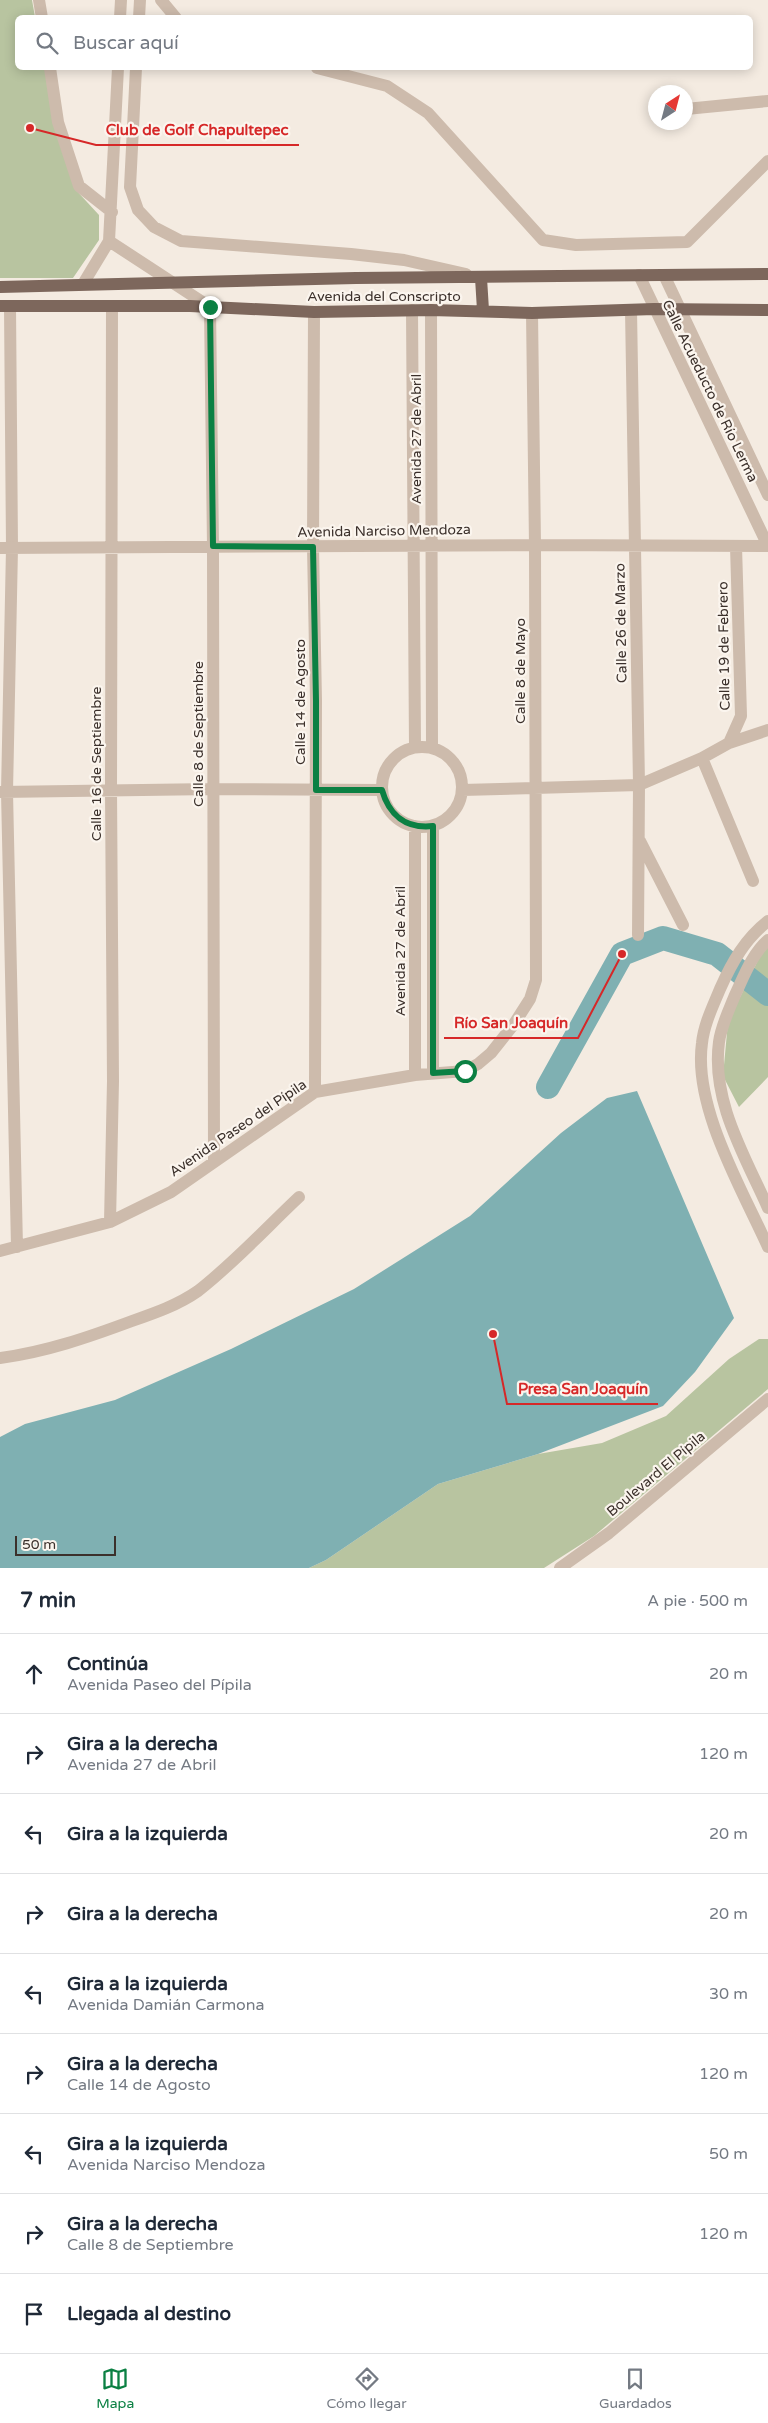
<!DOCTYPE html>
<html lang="es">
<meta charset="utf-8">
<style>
:root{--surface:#fff;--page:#f6f6f7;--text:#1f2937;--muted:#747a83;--line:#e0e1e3;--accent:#0b8043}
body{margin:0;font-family:"Varela Round",sans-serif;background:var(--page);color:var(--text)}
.compass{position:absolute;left:648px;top:85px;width:45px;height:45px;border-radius:50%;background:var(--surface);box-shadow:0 2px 12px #0003;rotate:36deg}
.scale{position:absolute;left:15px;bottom:12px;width:101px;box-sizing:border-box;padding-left:5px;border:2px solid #3b302b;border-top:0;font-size:14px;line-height:18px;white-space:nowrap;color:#3b302b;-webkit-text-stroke:4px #fbf5ee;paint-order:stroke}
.stop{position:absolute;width:15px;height:15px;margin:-11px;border:4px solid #0b8043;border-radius:50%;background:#fff}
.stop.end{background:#0b8043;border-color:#fff;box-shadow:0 1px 5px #0008}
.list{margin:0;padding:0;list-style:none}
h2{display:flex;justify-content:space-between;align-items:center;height:65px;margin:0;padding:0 20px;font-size:21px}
h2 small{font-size:16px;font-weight:400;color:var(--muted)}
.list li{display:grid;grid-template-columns:32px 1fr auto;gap:15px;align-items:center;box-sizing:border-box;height:80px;padding:0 20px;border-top:1px solid var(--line)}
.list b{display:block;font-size:19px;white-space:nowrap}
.list p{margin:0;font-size:16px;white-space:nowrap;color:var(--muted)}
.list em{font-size:16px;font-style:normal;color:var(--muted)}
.icon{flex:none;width:28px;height:28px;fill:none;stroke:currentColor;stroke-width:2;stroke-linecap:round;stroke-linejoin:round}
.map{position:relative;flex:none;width:768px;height:1568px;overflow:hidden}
.search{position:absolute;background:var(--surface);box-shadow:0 2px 12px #0003;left:15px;right:15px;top:15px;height:55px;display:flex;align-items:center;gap:12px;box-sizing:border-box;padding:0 18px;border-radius:8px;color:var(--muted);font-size:19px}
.sheet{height:785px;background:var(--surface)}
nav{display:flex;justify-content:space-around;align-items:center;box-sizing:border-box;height:70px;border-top:1px solid var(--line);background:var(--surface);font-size:14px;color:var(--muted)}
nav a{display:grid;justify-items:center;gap:2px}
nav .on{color:var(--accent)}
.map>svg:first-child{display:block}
.green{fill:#b8c4a0}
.water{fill:#7fb0b2}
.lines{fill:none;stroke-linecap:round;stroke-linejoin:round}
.river{stroke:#7fb0b2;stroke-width:24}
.minor{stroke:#cdbbac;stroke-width:12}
.major{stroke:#7d675c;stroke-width:12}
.route{stroke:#0b8043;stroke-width:6}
.labels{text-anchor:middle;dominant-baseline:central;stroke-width:4.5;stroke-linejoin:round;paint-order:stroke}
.street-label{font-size:14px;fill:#3b302b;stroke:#fbf5ee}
.leader{fill:none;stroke:#d62828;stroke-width:2}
.callout-dot{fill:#d62828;stroke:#fbf5ee;stroke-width:2}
.callout-label{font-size:15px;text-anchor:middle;font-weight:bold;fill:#d62828;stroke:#fbf5ee;stroke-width:4.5;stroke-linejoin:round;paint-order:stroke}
</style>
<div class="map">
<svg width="768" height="1568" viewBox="0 0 768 1568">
<rect width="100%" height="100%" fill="#f4ebe1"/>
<path class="green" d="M0 0H32L35 17 18 18V68H46L75 189 99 215V240L73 278H0Z
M768 946V1077L739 1107 723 1076 728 1022 760 956Z
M759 1339H768V1389L594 1536 544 1568H309L326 1560 438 1484 538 1454 602 1443 666 1416 729 1359Z"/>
<path class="water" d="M637 1091 734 1318 695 1372 663 1406 538 1454 438 1484 326 1560 309 1568H0V1437L25 1424 115 1400 231 1349 354 1289 470 1216 561 1133 607 1098Z"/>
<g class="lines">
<path class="river" d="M548 1087 622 954 663 938 717 954 768 994"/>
<path class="minor" d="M39 0 42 18
M161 0 176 18
M120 18 121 0
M139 18 140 0
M50 68 58 122 79 186 112 212
M136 68 130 187 138 210 154 227 181 241 351 254 404 260 466 274
M317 68 387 86 428 113 543 240 576 245 687 242 768 161
M686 109 768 101
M109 241 210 307 213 546 214 1162
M639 275 768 546
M664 275 768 495
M83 284 109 241 118 68
M10 306 12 548 7 792 17 1247
M412 310 415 747
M431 310 432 748
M631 310 639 785 638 935
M314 312 313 547 316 701 315 1092
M0 548 535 545 768 546
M729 743 741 716 736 546
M382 787a40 40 0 1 1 80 0a40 40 0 1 1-80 0Z
M702 758 753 881
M462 790 639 785 702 758 729 743 768 730
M0 792 213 789 382 790
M433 826V1073
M640 841 683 925
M768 921C745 939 732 962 720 989 713 1006 704 1024 702 1043 693 1107 742 1189 768 1247
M768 940C752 954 744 976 735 995 729 1010 721 1026 719 1042 711 1101 745 1156 768 1208
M415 1075V826
M110 1222 113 1081 111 790 112 306
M0 1251 110 1222 171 1192 315 1092 415 1075 465 1071 478 1064 491 1053 514 1024 530 999 536 980 535 545 532 313
M0 1358C46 1352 89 1337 132 1321 155 1313 178 1305 198 1291 234 1263 266 1228 299 1197
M560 1568 609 1533 768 1399"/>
<path class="major" d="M481 278 483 310
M0 287 356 278 768 274
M0 306H190L314 312 431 310 532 313 654 309 768 310"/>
</g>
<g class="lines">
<path class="route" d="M210 307 213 546 313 547 316 701V790H382C389 815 406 829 433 826V1073L465 1071"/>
</g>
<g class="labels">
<g class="street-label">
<text x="384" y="296">Avenida del Conscripto</text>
<text transform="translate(710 391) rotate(64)">Calle Acueducto de Río Lerma</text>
<text transform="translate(416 439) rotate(-90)">Avenida 27 de Abril</text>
<text transform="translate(384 531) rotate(-1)">Avenida Narciso Mendoza</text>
<text transform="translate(621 623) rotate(-91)">Calle 26 de Marzo</text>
<text transform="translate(724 646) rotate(-91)">Calle 19 de Febrero</text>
<text transform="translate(520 671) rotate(-90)">Calle 8 de Mayo</text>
<text transform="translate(300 702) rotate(-90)">Calle 14 de Agosto</text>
<text transform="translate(198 734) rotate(-90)">Calle 8 de Septiembre</text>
<text transform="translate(96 764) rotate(-90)">Calle 16 de Septiembre</text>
<text transform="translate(400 951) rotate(-90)">Avenida 27 de Abril</text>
<text transform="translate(238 1128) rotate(-34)">Avenida Paseo del Pípila</text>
<text transform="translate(656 1474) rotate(-40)">Boulevard El Pípila</text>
</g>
</g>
<path class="leader" d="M30 128L96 145H299M622 954L578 1038H444M493 1334L507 1404H658"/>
<g class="callout-dot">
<circle cx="30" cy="128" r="5"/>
<circle cx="622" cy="954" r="5"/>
<circle cx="493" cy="1334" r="5"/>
</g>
<g class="callout-label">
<text x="197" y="135">Club de Golf Chapultepec</text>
<text x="511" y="1028">Río San Joaquín</text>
<text x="583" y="1394">Presa San Joaquín</text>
</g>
</svg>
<svg class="compass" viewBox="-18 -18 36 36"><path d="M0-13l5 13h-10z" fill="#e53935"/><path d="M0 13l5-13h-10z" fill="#747a83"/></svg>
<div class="scale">50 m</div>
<div class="stop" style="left:465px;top:1071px"></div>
<div class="stop end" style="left:210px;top:307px"></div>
<div class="search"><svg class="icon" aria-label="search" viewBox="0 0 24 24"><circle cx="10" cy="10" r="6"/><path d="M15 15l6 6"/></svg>Buscar aquí</div>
</div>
<section class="sheet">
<h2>7 min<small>A pie · 500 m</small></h2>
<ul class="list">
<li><svg class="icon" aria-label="ahead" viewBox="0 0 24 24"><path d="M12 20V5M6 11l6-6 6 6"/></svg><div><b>Continúa</b><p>Avenida Paseo del Pípila</p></div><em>20 m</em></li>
<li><svg class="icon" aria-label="right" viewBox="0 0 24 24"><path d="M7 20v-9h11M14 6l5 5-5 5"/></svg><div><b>Gira a la derecha</b><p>Avenida 27 de Abril</p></div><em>120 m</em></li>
<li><svg class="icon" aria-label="left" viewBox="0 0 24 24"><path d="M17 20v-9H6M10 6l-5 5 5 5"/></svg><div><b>Gira a la izquierda</b></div><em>20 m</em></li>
<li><svg class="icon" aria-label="right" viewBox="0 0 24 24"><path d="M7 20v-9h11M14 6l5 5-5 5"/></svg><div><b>Gira a la derecha</b></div><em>20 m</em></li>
<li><svg class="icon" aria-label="left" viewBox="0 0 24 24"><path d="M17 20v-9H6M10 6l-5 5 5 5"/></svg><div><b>Gira a la izquierda</b><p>Avenida Damián Carmona</p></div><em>30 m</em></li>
<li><svg class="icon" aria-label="right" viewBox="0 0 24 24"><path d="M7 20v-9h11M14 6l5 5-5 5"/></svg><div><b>Gira a la derecha</b><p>Calle 14 de Agosto</p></div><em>120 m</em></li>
<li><svg class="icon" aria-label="left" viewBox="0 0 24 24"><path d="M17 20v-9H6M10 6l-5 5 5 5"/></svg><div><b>Gira a la izquierda</b><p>Avenida Narciso Mendoza</p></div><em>50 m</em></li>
<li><svg class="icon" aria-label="right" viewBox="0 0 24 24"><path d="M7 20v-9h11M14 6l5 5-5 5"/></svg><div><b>Gira a la derecha</b><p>Calle 8 de Septiembre</p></div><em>120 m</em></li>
<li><svg class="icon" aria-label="arrive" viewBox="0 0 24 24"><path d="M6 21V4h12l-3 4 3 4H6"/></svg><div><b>Llegada al destino</b></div></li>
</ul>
</section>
<nav>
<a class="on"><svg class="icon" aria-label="map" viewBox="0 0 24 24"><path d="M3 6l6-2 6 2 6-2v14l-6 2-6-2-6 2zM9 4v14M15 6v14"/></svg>Mapa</a>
<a><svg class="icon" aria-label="directions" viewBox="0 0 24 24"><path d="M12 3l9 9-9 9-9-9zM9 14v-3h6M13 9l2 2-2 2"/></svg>Cómo llegar</a>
<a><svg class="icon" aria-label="saved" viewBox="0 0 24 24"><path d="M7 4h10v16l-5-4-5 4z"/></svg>Guardados</a>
</nav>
